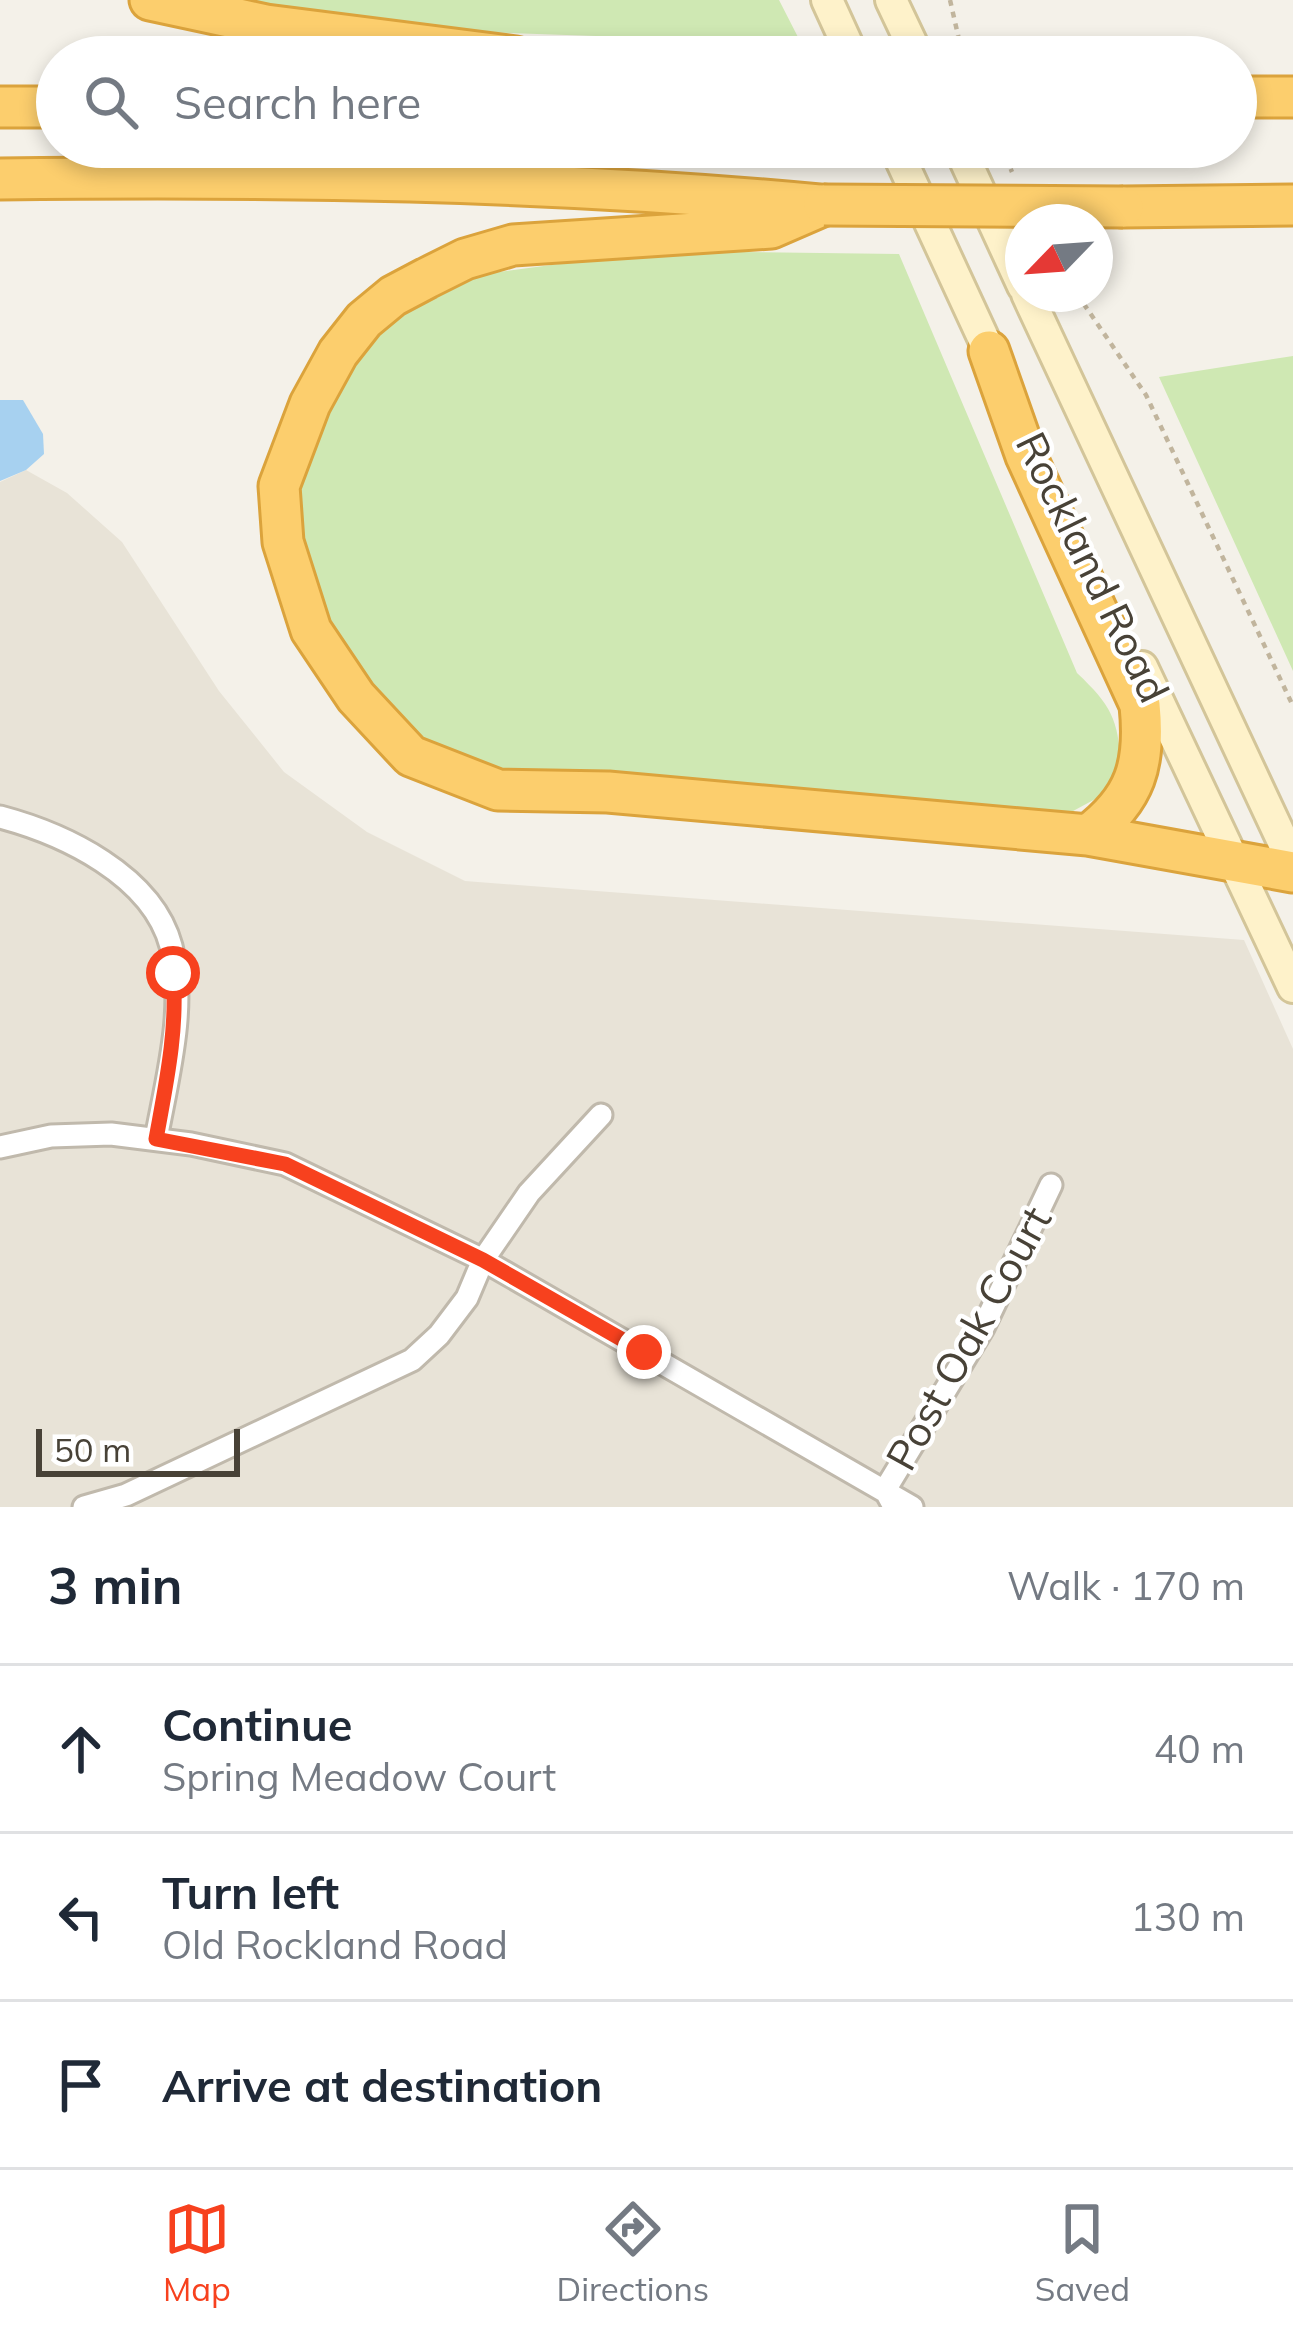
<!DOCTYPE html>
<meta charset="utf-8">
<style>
:root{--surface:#fff;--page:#f6f6f7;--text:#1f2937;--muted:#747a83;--line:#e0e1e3;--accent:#f7411e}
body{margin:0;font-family:Mulish,sans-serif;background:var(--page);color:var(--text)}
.compass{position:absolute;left:1005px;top:204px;width:108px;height:108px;border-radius:50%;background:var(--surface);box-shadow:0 6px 18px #0003;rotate:245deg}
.scale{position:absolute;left:36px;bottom:30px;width:204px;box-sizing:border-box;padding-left:12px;border:6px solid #484237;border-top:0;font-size:33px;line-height:42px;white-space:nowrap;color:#484237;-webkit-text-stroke:9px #fff;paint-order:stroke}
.stop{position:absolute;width:36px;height:36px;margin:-27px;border:9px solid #f7411e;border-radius:50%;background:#fff}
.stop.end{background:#f7411e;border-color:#fff;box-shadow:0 3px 12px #0008}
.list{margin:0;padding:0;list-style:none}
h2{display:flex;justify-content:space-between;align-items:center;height:156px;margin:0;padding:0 48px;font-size:51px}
h2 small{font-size:39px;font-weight:400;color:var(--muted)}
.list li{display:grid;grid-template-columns:78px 1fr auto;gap:36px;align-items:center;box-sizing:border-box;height:168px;padding:0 48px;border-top:3px solid var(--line)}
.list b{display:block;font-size:45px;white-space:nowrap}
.list p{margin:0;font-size:39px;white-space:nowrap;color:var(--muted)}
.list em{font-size:39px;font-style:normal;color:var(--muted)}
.icon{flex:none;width:66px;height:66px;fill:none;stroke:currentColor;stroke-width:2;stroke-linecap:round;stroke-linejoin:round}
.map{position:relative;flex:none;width:1293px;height:1507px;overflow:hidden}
.search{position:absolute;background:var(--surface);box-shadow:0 6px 18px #0003;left:36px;right:36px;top:36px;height:132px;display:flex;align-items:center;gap:30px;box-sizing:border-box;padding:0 42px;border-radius:66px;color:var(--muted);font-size:45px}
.sheet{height:660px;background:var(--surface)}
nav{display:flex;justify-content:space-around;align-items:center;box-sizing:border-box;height:168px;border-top:3px solid var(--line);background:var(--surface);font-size:33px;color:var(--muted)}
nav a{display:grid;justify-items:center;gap:6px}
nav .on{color:var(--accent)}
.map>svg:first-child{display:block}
.residential{fill:#e8e3d7}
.green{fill:#cfe8b3}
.water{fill:#a7d1f0}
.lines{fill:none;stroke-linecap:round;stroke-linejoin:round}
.street-casing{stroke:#c0b9ac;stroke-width:27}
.secondary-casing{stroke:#d3c599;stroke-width:36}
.highway-casing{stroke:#dba33c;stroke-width:45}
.path{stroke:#c1b59d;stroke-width:4.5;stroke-dasharray:6 6;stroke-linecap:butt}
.street{stroke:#fff;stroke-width:21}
.secondary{stroke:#fef2ca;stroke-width:30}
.highway{stroke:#fcce6d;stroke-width:39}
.highway-bridge-casing{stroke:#dba33c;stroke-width:45;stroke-linecap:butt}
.highway-bridge{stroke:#fcce6d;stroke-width:39}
.route{stroke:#f7411e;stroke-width:15}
.labels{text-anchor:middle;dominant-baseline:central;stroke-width:9;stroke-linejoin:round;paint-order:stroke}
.street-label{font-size:42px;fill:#484237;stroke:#fff}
</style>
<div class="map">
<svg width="1293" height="1507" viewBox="0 0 1293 1507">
<rect width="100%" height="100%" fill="#f4f1e9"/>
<path class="residential" d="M26 470 67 493 122 542 219 691 284 772 367 832 465 881 1244 940 1293 1049V1507H0V482Z"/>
<path class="green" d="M235 0H779L801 43 482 32Z
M656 251 899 254 1077 673C1113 707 1119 721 1121 771L1099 797 1038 830 494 779 416 750 343 669 282 480 369 333 454 278Z
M1293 356V671L1159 377Z"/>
<path class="water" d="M0 400H23L43 434 44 454 26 470 0 481Z"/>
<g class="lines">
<defs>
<path id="street" d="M0 817C64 834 152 875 171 946 187 1006 167 1079 156 1139
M0 1147 51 1136 111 1134 191 1144 285 1164 483 1260 912 1507
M891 1501 885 1490 983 1328 1051 1185
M84 1507 126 1495 412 1360 439 1335 467 1298 483 1260 529 1193 601 1115"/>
<path id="secondary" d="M827 0 853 57
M891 0 918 57
M895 147 998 370
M959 147 1023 286
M1027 294 1293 863
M1142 667 1293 987"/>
<path id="highway" d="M150 0 266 25 516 57
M1236 97H1293
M0 107H57
M0 179C273 176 547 179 819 205
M824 205 771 228 513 245 465 259 427 278 393 296 364 320 338 353 310 404 279 486 283 542 311 630 356 697 411 756 498 790 608 792 1088 835 1293 872
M1123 207 1293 205
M989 351 1026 456 1140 705C1146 764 1136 799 1088 835"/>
</defs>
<use href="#street" class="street-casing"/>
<use href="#secondary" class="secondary-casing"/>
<use href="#highway" class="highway-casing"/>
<path class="path" d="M950 0 963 57
M1001 147 1012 172
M1077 294 1146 395 1293 706"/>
<use href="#street" class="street"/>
<use href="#secondary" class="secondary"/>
<use href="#highway" class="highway"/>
<defs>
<path id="highway-bridge" d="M824 205 1123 207"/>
</defs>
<use href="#highway-bridge" class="highway-bridge-casing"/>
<use href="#highway-bridge" class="highway-bridge"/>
</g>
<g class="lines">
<path class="route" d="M173 973C178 1029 166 1084 156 1139L285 1164 483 1260 644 1352"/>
</g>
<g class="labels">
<g class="street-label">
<text transform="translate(1093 567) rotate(64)">Rockland Road</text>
<text transform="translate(968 1338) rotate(-61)">Post Oak Court</text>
</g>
</g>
</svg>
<svg class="compass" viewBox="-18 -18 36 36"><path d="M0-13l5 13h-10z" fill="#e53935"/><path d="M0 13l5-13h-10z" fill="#747a83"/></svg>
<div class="scale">50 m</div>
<div class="stop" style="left:173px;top:973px"></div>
<div class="stop end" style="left:644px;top:1352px"></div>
<div class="search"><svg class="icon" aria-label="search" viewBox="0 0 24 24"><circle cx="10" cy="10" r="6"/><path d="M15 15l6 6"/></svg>Search here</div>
</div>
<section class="sheet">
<h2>3 min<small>Walk · 170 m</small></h2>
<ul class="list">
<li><svg class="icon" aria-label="ahead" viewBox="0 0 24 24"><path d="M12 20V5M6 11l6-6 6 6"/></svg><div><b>Continue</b><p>Spring Meadow Court</p></div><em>40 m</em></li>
<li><svg class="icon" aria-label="left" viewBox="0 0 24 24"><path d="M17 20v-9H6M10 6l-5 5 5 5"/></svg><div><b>Turn left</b><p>Old Rockland Road</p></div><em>130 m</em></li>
<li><svg class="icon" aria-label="arrive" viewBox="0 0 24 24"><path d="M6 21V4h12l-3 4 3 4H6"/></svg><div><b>Arrive at destination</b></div></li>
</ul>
</section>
<nav>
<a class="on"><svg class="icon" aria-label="map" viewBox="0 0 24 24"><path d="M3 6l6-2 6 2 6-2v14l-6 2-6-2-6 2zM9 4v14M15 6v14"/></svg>Map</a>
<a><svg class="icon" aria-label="directions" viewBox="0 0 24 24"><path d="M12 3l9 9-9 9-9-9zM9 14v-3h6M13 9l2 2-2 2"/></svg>Directions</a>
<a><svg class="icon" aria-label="saved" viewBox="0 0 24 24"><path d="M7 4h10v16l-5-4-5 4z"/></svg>Saved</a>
</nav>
